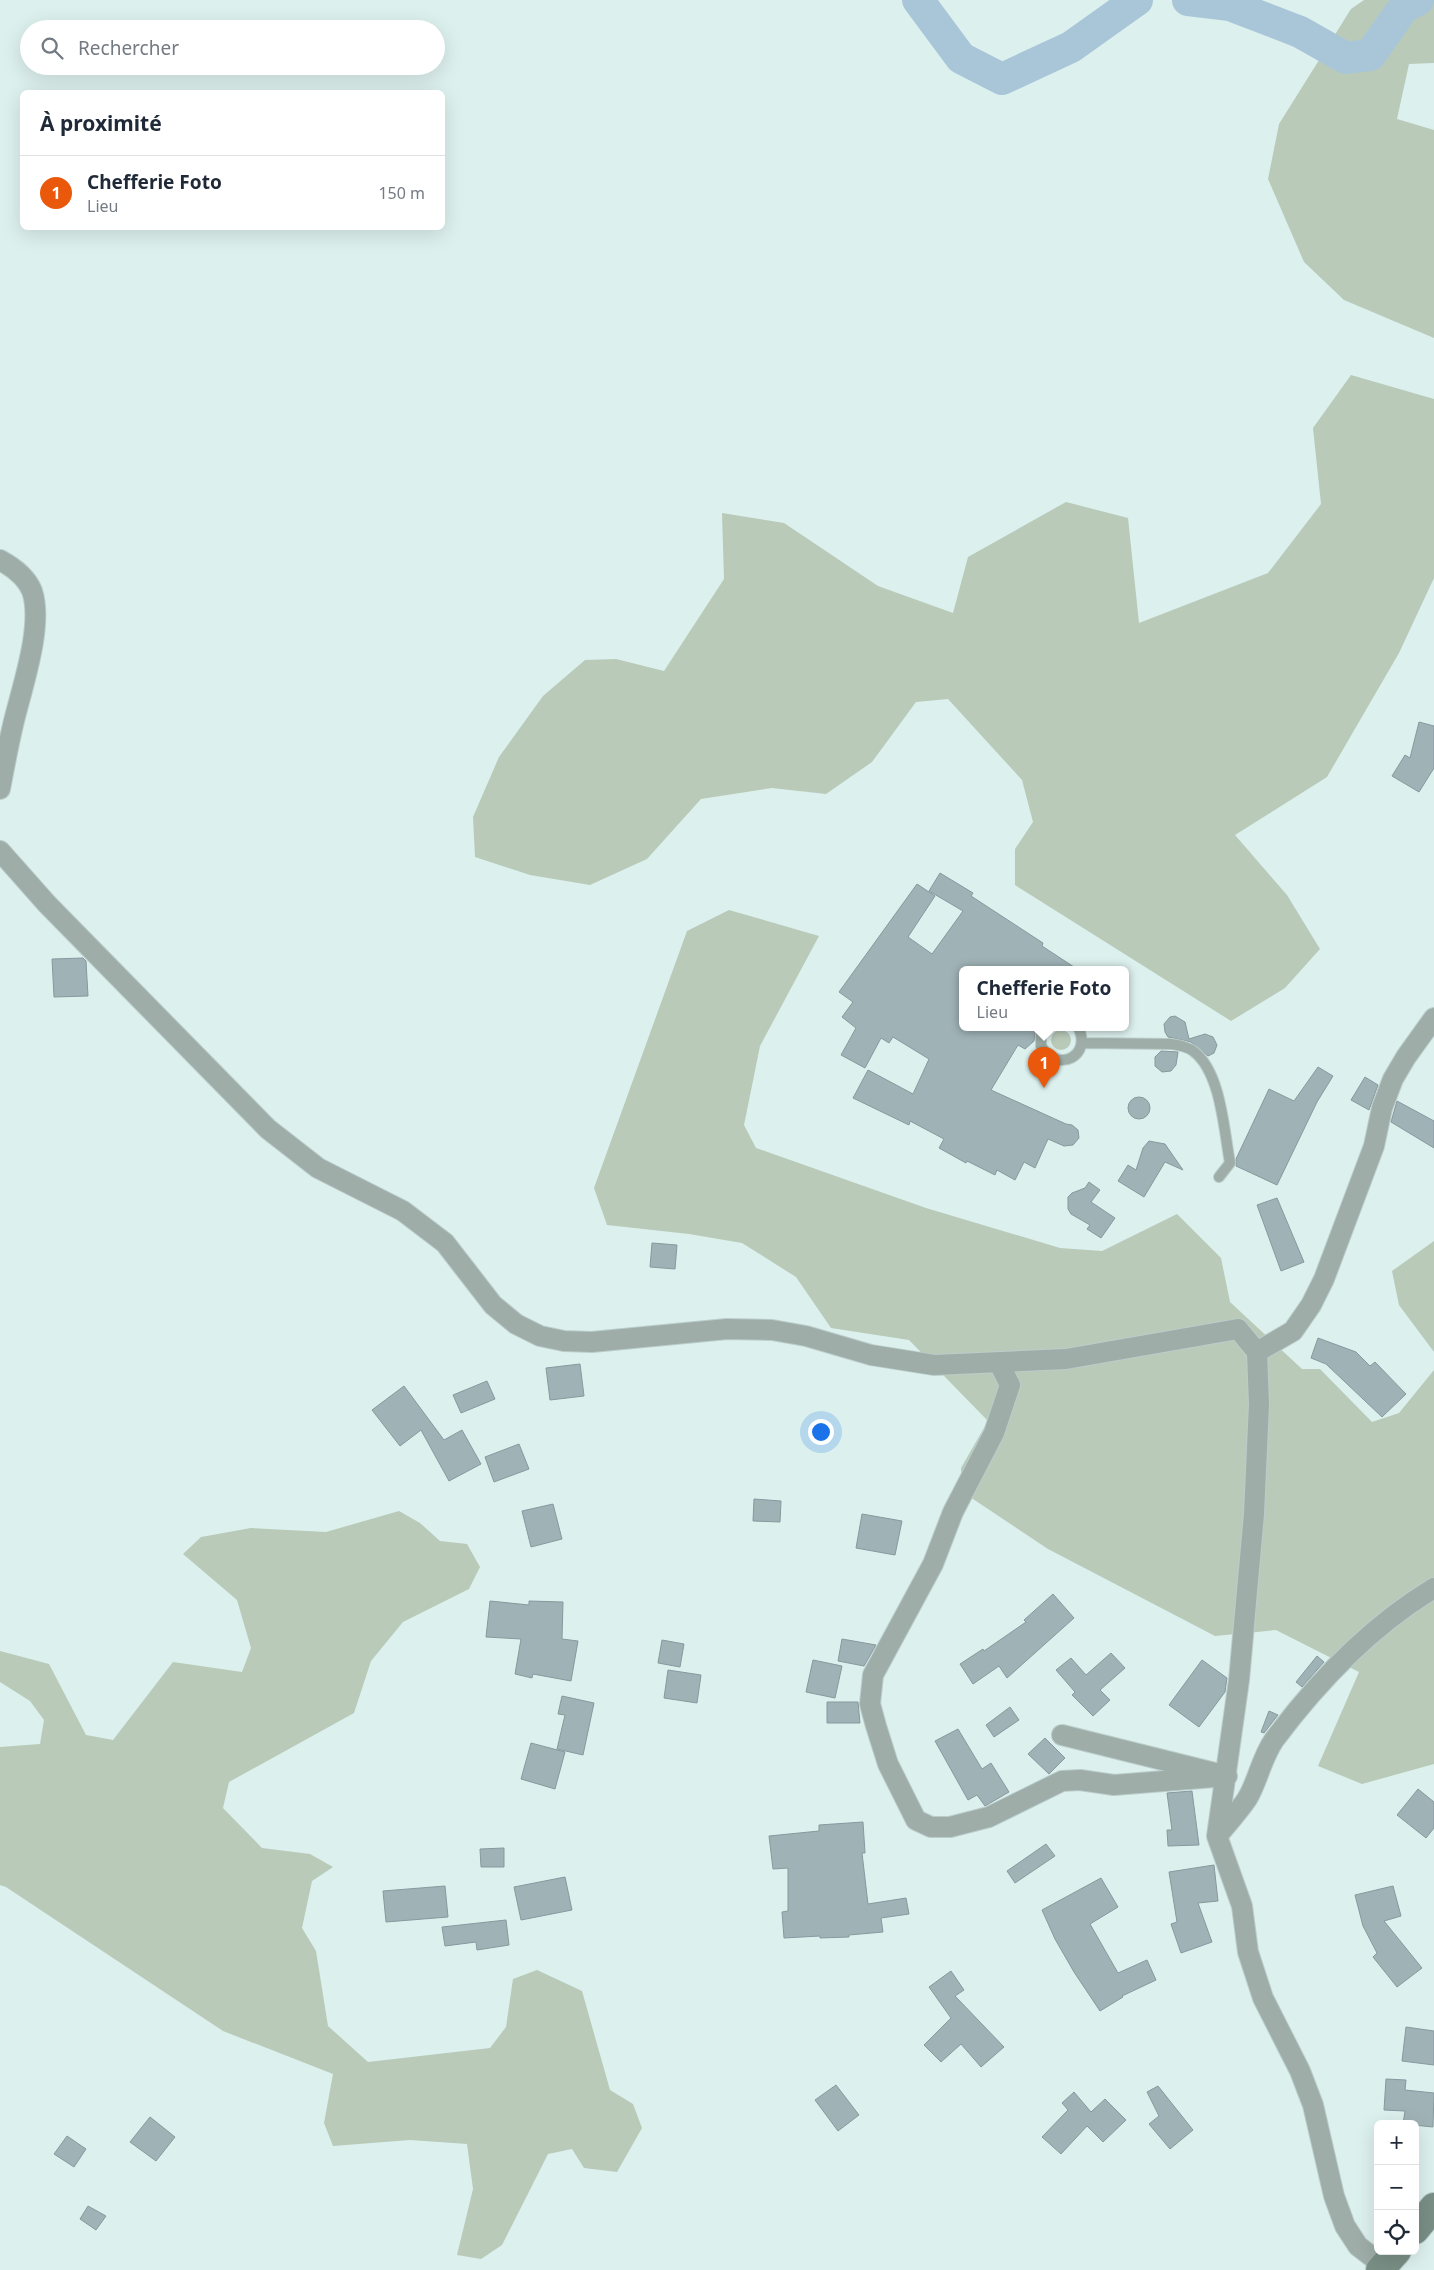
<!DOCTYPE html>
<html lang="fr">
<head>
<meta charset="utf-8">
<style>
  body { margin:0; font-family:"Noto Sans",sans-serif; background:#f2f2f3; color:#1f2937 }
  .controls { position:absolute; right:15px; bottom:15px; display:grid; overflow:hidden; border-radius:8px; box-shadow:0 5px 20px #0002 }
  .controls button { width:45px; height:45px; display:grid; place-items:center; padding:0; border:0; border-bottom:1px solid #e0e1e3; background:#fff; color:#1f2937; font:25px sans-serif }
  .you { position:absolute; left:820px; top:1431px; width:18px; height:18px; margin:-12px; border:4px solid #fff; border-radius:50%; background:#1a73e8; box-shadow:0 0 0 8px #1a73e833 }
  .badge { display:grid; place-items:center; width:32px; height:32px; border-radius:50%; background:#ea580c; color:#fff; font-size:16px; font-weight:700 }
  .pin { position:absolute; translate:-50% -41px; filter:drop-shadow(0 1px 2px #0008) }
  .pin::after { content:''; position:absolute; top:26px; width:18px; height:15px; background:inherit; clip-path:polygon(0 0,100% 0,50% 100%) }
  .popup { position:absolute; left:959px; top:966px; width:170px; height:65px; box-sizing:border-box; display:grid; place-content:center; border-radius:8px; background:#fff; filter:drop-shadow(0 1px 4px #0005); font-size:16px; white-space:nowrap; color:#747a83 }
  .popup b { font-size:19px; color:#1f2937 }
  .popup::after { content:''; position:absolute; left:50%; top:100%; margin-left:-10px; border:10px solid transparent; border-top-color:#fff }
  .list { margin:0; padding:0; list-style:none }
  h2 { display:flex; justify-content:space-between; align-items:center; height:65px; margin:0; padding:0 20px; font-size:21px }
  h2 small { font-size:16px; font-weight:400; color:#747a83 }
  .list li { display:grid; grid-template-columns:32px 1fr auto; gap:15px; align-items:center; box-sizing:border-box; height:75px; padding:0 20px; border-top:1px solid #e0e1e3 }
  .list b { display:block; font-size:19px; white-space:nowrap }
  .list p { margin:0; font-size:16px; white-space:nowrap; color:#747a83 }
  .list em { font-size:16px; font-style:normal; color:#747a83 }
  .icon { flex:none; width:28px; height:28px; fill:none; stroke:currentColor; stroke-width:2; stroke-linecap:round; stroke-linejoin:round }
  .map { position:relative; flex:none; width:1434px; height:2270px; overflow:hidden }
  .search { position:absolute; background:#fff; box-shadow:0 5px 20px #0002; left:20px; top:20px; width:425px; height:55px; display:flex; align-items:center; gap:12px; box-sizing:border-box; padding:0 18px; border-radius:28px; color:#747a83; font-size:19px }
  .panel { position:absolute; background:#fff; box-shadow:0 5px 20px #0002; left:20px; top:90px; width:425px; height:140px; border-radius:8px }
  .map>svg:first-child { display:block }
</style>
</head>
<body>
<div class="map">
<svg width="1434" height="2270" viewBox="0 0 1434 2270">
  <rect width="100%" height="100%" fill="#dcf0ee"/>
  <path fill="#b9cab9" d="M1364 0H1434V63L1409 64 1397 119 1434 130V338L1344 300 1304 262 1268 179 1279 124 1351 9Z
    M1351 375 1434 399V578L1399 653 1327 777 1235 835 1287 895 1320 949 1285 988 1231 1021 1015 885V849L1033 822 1022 780 948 699 916 702 872 762 826 794 772 788 701 799 647 859 590 885 530 875 475 857 473 817 499 757 543 696 585 660 616 659 664 671 724 579 722 513 784 523 878 586 953 613 968 557 1066 502 1128 518 1139 623 1268 573 1321 504 1313 428Z
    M729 910 819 936 760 1046 744 1125 756 1148 926 1208 1060 1248 1102 1251 1177 1214 1221 1258 1230 1302 1302 1369H1320L1372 1422 1399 1413 1434 1370V1764L1362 1784 1318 1766 1359 1672 1276 1630 1215 1636 1048 1549 961 1491V1468L988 1421 909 1340 831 1328 796 1277 742 1243 689 1234 607 1225 594 1188 687 931Z
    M1051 1040a10 10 0 1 1 20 0a10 10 0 1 1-20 0Z
    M1434 1241V1352L1399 1305 1392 1271Z
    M399 1511 420 1523 440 1541 467 1544 480 1567 469 1589 403 1622 371 1661 354 1713 229 1782 223 1808 262 1848 310 1854 333 1867 312 1881 302 1928 316 1951 328 2026 368 2062 490 2048 506 2027 513 1979 537 1970 582 1991 610 2090 633 2104 642 2128 617 2172 584 2168 572 2149 548 2154 502 2245 481 2259 457 2255 473 2189 467 2144 410 2140 333 2146 324 2123 333 2074 223 2031 6 1887 0 1885V1747L40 1744 44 1720 30 1701 0 1682V1651L49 1664 86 1735 113 1740 173 1662 242 1672 251 1648 237 1600 183 1554 201 1537 251 1528 326 1532Z"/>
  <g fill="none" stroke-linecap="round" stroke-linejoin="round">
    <path stroke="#a9c6d9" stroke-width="32" d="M918 0 961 58 1002 79 1071 47 1137 0
      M1188 0 1230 5 1300 32 1346 58 1370 55 1404 7 1418 0"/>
  </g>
  <path fill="#9fb2b6" stroke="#87999e" d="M1419 722 1434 726V768L1419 792 1392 776 1405 755 1410 758Z
    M940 873 973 893 971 896 1043 943 1042 946 1077 969H963V1027H1036L1034 1041 1025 1049 1018 1045 991 1090 1066 1124 1072 1125 1078 1130 1079 1138 1073 1145 1064 1146 1048 1139 1035 1168 1024 1162 1015 1180 997 1170 995 1175 967 1161 966 1163 939 1148 944 1139 910 1121 909 1125 853 1098 868 1070 913 1094 929 1059 893 1037 889 1043 881 1038 865 1068 841 1055 856 1028 842 1017 853 1002 839 992 917 884 935 896 908 937 932 954 963 911 929 891Z
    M83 958 86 961 88 996 54 997 52 959Z
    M1175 1016 1185 1022 1189 1039 1205 1034 1213 1037 1217 1045 1214 1053 1208 1056 1191 1042 1168 1037 1165 1032 1164 1024 1170 1017Z
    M1161 1051 1178 1052 1176 1065 1171 1071 1162 1072 1155 1066V1057Z
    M1318 1067 1333 1076 1317 1102 1277 1185 1236 1166V1159L1269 1089 1294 1101Z
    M1365 1077 1378 1085 1369 1110 1351 1100Z
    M1128 1108a11 11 0 1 1 22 0a11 11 0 1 1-22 0Z
    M1397 1101 1434 1121V1148L1391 1122Z
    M1149 1141 1165 1144 1183 1170 1165 1162 1144 1197 1118 1181 1128 1165 1136 1170 1143 1148Z
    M1089 1182 1100 1190 1091 1202 1115 1218 1101 1238 1087 1229 1090 1225 1071 1214 1068 1209V1197L1072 1193 1085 1188Z
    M1277 1198 1304 1262 1281 1271 1257 1205Z
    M652 1243 677 1245 675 1269 650 1267Z
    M1318 1338 1356 1352 1370 1366 1375 1362 1406 1394 1382 1417 1326 1364 1311 1358Z
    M580 1364 584 1396 550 1400 546 1368Z
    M487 1381 495 1399 461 1413 453 1395Z
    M404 1386 444 1440 462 1430 481 1464 449 1481 421 1430 400 1446 372 1410Z
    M519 1444 529 1469 494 1482 485 1457Z
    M754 1499 781 1501 780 1522 753 1521Z
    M553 1504 562 1539 531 1547 522 1511Z
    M862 1514 902 1521 895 1555 856 1548Z
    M1053 1594 1074 1618 1007 1678 999 1666 973 1684 960 1664 983 1649 984 1651 1026 1622 1024 1620Z
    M490 1601 529 1605V1601L563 1602 562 1639 578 1641 571 1681 533 1674 532 1678 515 1674 521 1639 486 1637Z
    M842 1639 876 1645 864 1666 838 1661Z
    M662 1640 684 1644 680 1667 658 1663Z
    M1111 1653 1125 1668 1100 1690 1110 1700 1093 1716 1072 1695 1075 1692 1056 1670 1071 1658 1086 1675Z
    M1317 1656 1324 1662 1302 1687 1296 1682Z
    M813 1660 842 1666 835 1698 806 1692Z
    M1202 1660 1227 1678 1225 1692 1199 1727 1169 1705Z
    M668 1670 701 1675 697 1703 664 1698Z
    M562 1696 594 1703 583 1755 557 1749 565 1715 558 1714Z
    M827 1702H858L860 1723H827Z
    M1010 1707 1019 1720 994 1737 986 1725Z
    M1269 1711 1278 1715 1264 1733 1261 1732Z
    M958 1729 982 1769 991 1763 1009 1792 985 1806 977 1795 968 1800 935 1741Z
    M1045 1738 1065 1758 1049 1774 1028 1754Z
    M531 1743 565 1752 555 1789 521 1779Z
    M1418 1789 1434 1802V1828L1426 1838 1397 1815Z
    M1192 1791 1199 1845 1168 1846 1167 1830H1172L1167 1793Z
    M863 1822 865 1853H862L868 1904 906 1898 909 1914 881 1918 883 1932 849 1935V1937L820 1938V1936L784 1938 782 1912 788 1911V1868L773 1869 769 1836 819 1831V1825Z
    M1046 1844 1055 1856 1015 1883 1007 1871Z
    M504 1848V1867H481L480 1849Z
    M1214 1865 1218 1901 1198 1903 1212 1942 1181 1953 1171 1924 1177 1922 1169 1872Z
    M565 1877 572 1910 521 1920 514 1887Z
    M1101 1878 1118 1907 1090 1924 1118 1973 1147 1960 1156 1980 1122 1996 1123 1997 1100 2011 1074 1972 1055 1939 1042 1910Z
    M445 1886 448 1917 386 1922 383 1891Z
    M1393 1886 1401 1916 1384 1921 1422 1968 1397 1987 1373 1957 1377 1953 1363 1926 1355 1895Z
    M506 1920 509 1945 477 1950 476 1942 445 1946 442 1927Z
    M951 1971 964 1990 955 1996 1004 2047 981 2067 961 2044 941 2062 924 2045 951 2018 929 1987Z
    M1406 2027 1434 2031V2065L1402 2061Z
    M1386 2079 1406 2080 1405 2090 1434 2093 1433 2127 1403 2124 1405 2111 1384 2110Z
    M836 2085 859 2115 838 2131 815 2100Z
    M1158 2086 1193 2130 1170 2149 1149 2124 1159 2116 1147 2092Z
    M1074 2092 1091 2112 1105 2099 1126 2120 1103 2142 1087 2126 1061 2154 1042 2137 1068 2110 1062 2103Z
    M150 2117 175 2137 156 2161 130 2142Z
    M67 2136 86 2149 74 2167 54 2154Z
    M88 2206 106 2216 96 2230 80 2219Z"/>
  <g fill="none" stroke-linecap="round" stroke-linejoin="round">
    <defs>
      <path id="lane" d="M1045 1027 1041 1032V1046C1057 1074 1093 1056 1078 1027
        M1082 1043 1171 1044C1178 1045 1187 1046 1193 1051 1221 1071 1224 1131 1230 1163L1219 1177"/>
      <path id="street" d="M0 560C13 567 26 576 32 591 44 626 21 690 13 725 8 746 4 768 0 789
        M0 851 47 904 268 1129 318 1168 403 1211 445 1243 493 1305 516 1324 540 1336 564 1341 592 1342 727 1329 772 1330 806 1336 871 1355 934 1365 1066 1359 1238 1329 1257 1352 1259 1404 1254 1514 1239 1680 1217 1836 1242 1906 1248 1952 1263 1998 1300 2071 1313 2105 1334 2196 1345 2226 1358 2246 1384 2266
        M1257 1352 1293 1331 1311 1305 1324 1279 1374 1146 1382 1108 1393 1079 1406 1057 1434 1018
        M999 1363 1010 1385 994 1433 953 1512 933 1564 873 1675 870 1704 876 1726 888 1764 916 1820 931 1827H950L989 1817 1062 1781 1080 1780 1114 1785 1227 1776 1062 1735
        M1218 1835C1228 1823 1239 1811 1247 1799 1258 1781 1261 1759 1274 1740 1318 1681 1371 1626 1434 1588"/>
      <path id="secondary" d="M1415 2230 1434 2207
        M1380 2270 1397 2251"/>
    </defs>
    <use href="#lane" stroke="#bbcdcb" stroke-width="12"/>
    <use href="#street" stroke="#bbcdcb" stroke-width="22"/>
    <use href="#secondary" stroke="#bbcdcb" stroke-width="30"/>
    <use href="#lane" stroke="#9eada7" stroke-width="10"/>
    <use href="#street" stroke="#9eada7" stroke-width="20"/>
    <use href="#secondary" stroke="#798f86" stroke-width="28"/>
  </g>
</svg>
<div class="controls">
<button>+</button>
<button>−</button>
<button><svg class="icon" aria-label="locate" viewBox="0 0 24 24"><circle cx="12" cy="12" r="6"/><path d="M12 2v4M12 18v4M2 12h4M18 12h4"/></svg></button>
</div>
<div class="you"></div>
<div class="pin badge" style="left:1044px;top:1088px">1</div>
<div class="popup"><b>Chefferie Foto</b>Lieu</div>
<div class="search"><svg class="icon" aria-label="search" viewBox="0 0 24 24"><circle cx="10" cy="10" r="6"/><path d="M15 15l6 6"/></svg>Rechercher</div>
<section class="panel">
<h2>À proximité<small></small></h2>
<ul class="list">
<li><span class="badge">1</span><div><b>Chefferie Foto</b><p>Lieu</p></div><em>150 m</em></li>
</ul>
</section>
</div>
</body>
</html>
